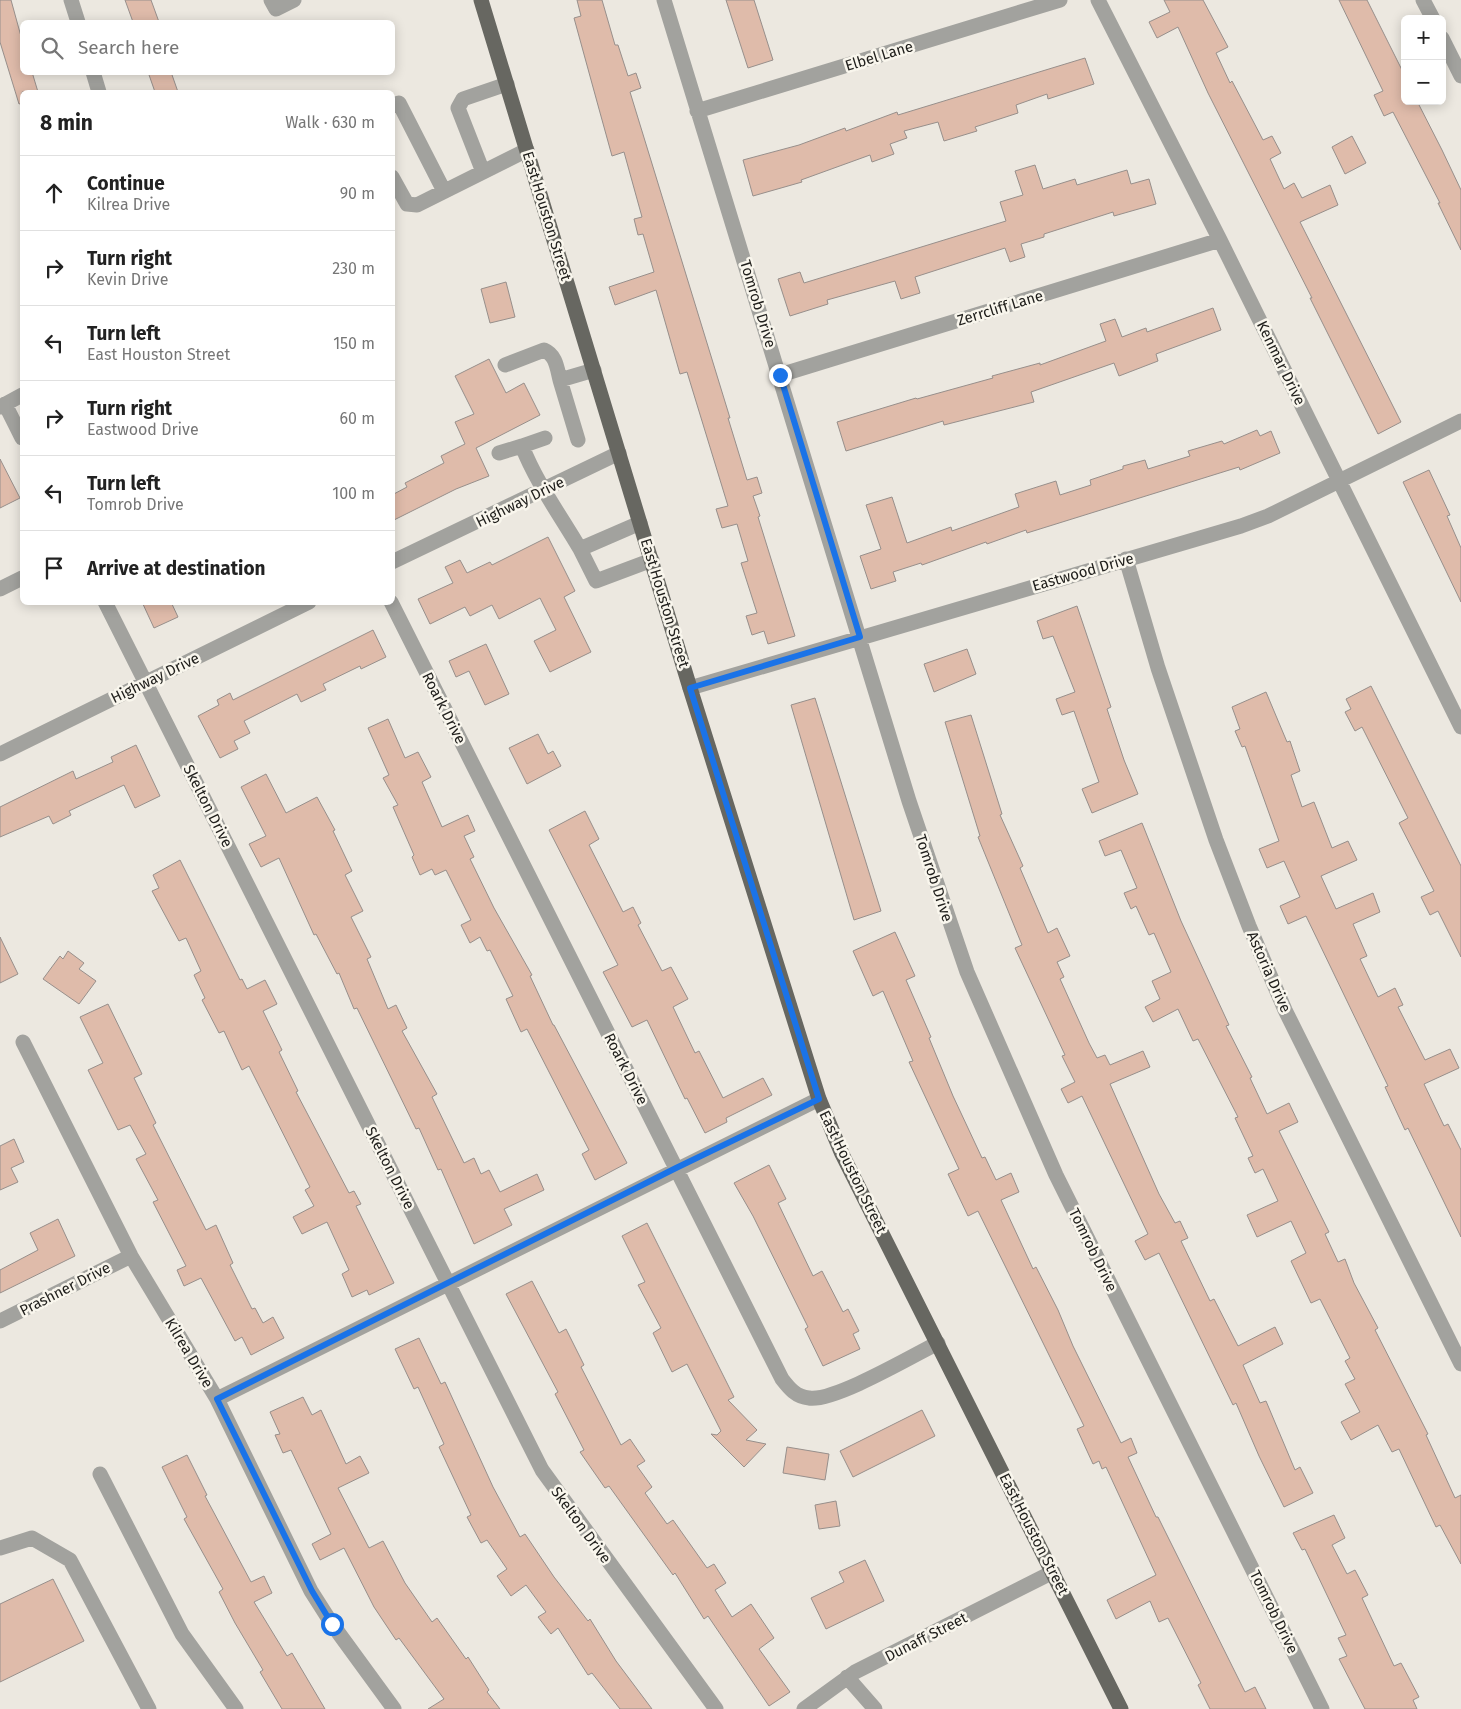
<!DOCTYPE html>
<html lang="en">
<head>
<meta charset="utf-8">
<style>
  body { margin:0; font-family:"Fira Sans",sans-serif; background:#f2f2f2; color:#222 }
  .controls { position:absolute; right:15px; top:15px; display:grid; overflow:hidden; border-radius:8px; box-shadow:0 2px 12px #0003 }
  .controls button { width:45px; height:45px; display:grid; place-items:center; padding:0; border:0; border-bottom:1px solid #e0e0e0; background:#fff; color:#222; font:25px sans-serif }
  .stop { position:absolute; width:15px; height:15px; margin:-11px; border:4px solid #1a73e8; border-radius:50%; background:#fff }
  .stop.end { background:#1a73e8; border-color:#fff; box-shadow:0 1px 5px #0008 }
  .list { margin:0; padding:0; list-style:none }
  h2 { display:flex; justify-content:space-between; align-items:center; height:65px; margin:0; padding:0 20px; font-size:21px }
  h2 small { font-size:16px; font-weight:400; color:#767676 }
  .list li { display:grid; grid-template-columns:32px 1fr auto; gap:15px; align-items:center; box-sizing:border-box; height:75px; padding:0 20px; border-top:1px solid #e0e0e0 }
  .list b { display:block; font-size:19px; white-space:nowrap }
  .list p { margin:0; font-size:16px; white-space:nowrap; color:#767676 }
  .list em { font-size:16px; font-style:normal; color:#767676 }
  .icon { flex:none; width:28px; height:28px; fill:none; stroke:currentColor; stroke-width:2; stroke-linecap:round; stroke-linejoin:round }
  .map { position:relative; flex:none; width:1461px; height:1709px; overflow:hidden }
  .search { position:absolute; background:#fff; box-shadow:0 2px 12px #0003; left:20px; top:20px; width:375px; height:55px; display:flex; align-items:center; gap:12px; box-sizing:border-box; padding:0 18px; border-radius:8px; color:#767676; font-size:19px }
  .panel { position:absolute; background:#fff; box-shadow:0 2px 12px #0003; left:20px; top:90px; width:375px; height:515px; border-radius:8px }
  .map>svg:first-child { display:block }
</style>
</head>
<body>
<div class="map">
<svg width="1461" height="1709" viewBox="0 0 1461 1709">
  <rect width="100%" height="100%" fill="#ece8e0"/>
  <path fill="#dfbbaa" stroke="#978f8b" d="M0 0H11L22 40V72H32L38 92H22V103L19 104 0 42Z
    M125 0H151L159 22H133Z
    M577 0H602L615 45H618L628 76 636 73 641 88 630 92 730 418H728L747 480 757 477 762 493 753 496 760 516 758 517 795 636 768 644 764 631 752 635 746 616 757 613 741 563 748 561 737 524 722 528 716 509 728 506 687 372 680 374 656 290 615 305 609 287 654 272 643 234 638 235 634 219 642 217 624 152 612 156 599 109 574 18 581 16Z
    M726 0H754L773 60 748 68Z
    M1164 0H1203L1228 47 1216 53 1230 83 1232 81 1263 140 1272 136 1281 153 1270 159 1284 189 1294 183 1302 198 1330 185 1338 205 1300 222 1401 422 1378 434 1310 298H1312L1208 93 1178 27 1157 38 1149 22 1170 12Z
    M1339 0H1367L1405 76V101H1417L1442 150 1461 190V250L1438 203H1440L1393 112 1384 116 1374 95 1383 91Z
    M1085 58 1094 84 1048 99 1047 94 1016 105 1018 113 975 127 977 131 944 141 938 122 904 131 907 138 890 144 894 154 872 162 870 155 801 180 802 182 753 196 743 160 799 145 845 128 846 131 897 112 898 115Z
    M148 72H171L178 92H155Z
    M1352 136 1366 163 1345 174 1332 147Z
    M1035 165 1043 189 1075 179 1077 185 1127 170 1131 184 1149 179 1156 204 1114 216 1113 212 1044 234V237L1021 244 1025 257 1010 262 1005 248 915 277 920 293 901 299 895 281 827 300 828 304 790 316 778 279 800 272 804 283 1006 221 1000 202 1023 195 1015 171Z
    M506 282 515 317 490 323 481 289Z
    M1213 308 1221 330 1156 354 1158 361 1119 376 1114 363 1031 392 1034 402 944 425 943 421 846 451 837 422 916 398 917 399 993 378 992 376 1040 363V365L1106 341 1100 324 1115 319 1122 337 1146 328 1147 332Z
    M489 359 506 393 524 383 540 415 476 448 489 476 456 489 392 521V495L407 487 405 483 444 463 441 456 465 444 455 422 474 414 455 376Z
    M1257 430 1260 436 1271 431 1280 453 1240 470 1239 467 1027 533 1026 530 987 544 986 542 922 565 921 563 893 572 896 581 871 589 860 556 881 549 866 505 892 497 907 543 951 527 952 531 1019 507 1015 494 1056 481 1060 495 1091 485 1090 480 1123 469V466L1145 460 1148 469 1190 456 1188 451 1222 441 1224 444Z
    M0 459 20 498 0 508Z
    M1429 470 1450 515 1447 516 1461 548V602L1403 482Z
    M548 537 575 591 564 597 591 652 550 672 534 641 556 630 540 598 499 619 492 605 470 616 465 607 430 624 418 599 453 583 445 567 460 560 467 573 490 562 492 565Z
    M142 602H171L178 617 154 628Z
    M1077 606 1111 707 1107 709 1124 760 1138 794 1092 813 1082 789 1099 782 1074 711 1062 715 1056 699 1075 692 1053 636 1043 639 1037 621Z
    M373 630 386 657 361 669 360 666 323 684 326 690 301 702 297 694 244 721 250 733 234 741 238 749 220 758 198 716 219 705 217 700 230 693 233 700Z
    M486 644 509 694 485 705 469 671 456 677 449 661Z
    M967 649 976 674 934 692 924 664Z
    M1371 686 1461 866V957L1438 911 1430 915 1421 897 1434 891 1399 823 1408 818 1362 727 1355 731 1345 712 1351 709 1346 699Z
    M1266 692 1287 742 1290 741 1300 771 1291 775 1302 807 1314 802 1332 848 1348 841 1357 860 1321 876 1336 909 1373 893 1380 912 1353 924 1367 956 1360 959 1378 997 1395 988 1403 1005 1398 1007 1425 1060 1450 1049 1459 1068 1424 1084 1444 1126 1448 1124 1461 1150V1237L1408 1128 1405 1130 1385 1087 1388 1086 1306 916 1288 924 1280 906 1300 897 1284 861 1267 868 1259 849 1279 841 1245 746 1242 747 1235 731 1240 729 1232 707Z
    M815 698 881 911 854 920 791 705Z
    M971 715 1002 814 1000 815 1023 866 1020 868 1048 933 1057 928 1070 956 1057 962 1064 977 1060 979 1089 1043 1097 1058 1105 1055 1110 1065 1143 1051 1150 1067 1110 1084 1159 1194 1175 1223 1180 1221 1188 1238 1181 1241 1210 1301 1214 1299 1238 1346 1275 1327 1283 1344 1243 1365 1260 1403 1266 1401 1295 1470 1300 1467 1313 1493 1284 1507 1259 1456 1236 1403 1233 1405 1159 1253 1145 1260 1135 1241 1148 1234 1082 1096 1068 1103 1061 1089 1075 1082 1062 1056 1065 1055 1015 948 1022 945 978 837 980 836 945 722Z
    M388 719 405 758 418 752 431 777 422 782 442 827 468 815 475 831 464 836 474 857 470 859 494 908 532 975 530 976 553 1025H554L627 1163 595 1180 582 1154 589 1150 527 1029 521 1032 506 999 513 996 490 950 487 951 480 937 470 943 461 925 471 920 446 870 435 875 432 869 420 875 412 857 414 855 393 807 398 805 383 778 389 775 368 728Z
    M538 734 548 754 553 751 561 766 527 784 509 748Z
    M136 745 160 796 135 808 124 785 69 811 71 815 53 824 49 816 0 837V807L73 771 76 779 113 762 111 757Z
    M266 774 286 813 317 797 335 830 333 831 352 871 345 875 363 911 351 917 371 957 367 959 388 1009 396 1005 407 1028 402 1031 437 1094 432 1097 464 1163 474 1158 481 1174 489 1170 500 1192 537 1174 544 1190 504 1209 512 1225 474 1244 441 1169 438 1170 419 1128 416 1129 357 1008 354 1009 339 973 337 974 316 934 314 935 279 858 261 867 249 844 266 836 241 787Z
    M585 811 599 839 589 845 623 912 633 907 641 923 638 925 662 971 671 967 688 999 673 1007 695 1053 699 1051 723 1098 763 1078 772 1095 726 1118 727 1122 705 1133 687 1098 685 1099 647 1020 632 1027 611 987 603 972 618 965 549 830Z
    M1142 823 1181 921 1229 1025 1226 1026 1252 1077 1250 1078 1267 1114 1289 1103 1298 1122 1279 1131 1329 1232 1325 1234 1338 1262 1345 1259 1354 1283 1378 1328 1375 1330 1428 1434 1426 1435 1455 1498 1461 1495V1564L1440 1525 1436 1527 1399 1449 1392 1452 1378 1425 1351 1440 1341 1422 1360 1412 1345 1384 1355 1379 1345 1361 1350 1358 1320 1299 1311 1303 1291 1261 1306 1253 1291 1221 1257 1237 1247 1215 1278 1201 1263 1169 1255 1173 1248 1158 1253 1156 1235 1118 1238 1117 1198 1039 1193 1041 1178 1009 1153 1022 1145 1007 1160 999 1152 981 1171 972 1154 933 1149 935 1136 906 1131 909 1124 893 1137 888 1121 850 1105 856 1099 841Z
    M180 860 240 980 242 979 247 989 265 980 277 1004 263 1011 282 1050 279 1052 298 1091 296 1092 349 1193 354 1191 361 1204 356 1206 394 1283 369 1295 367 1290 352 1297 342 1274 349 1270 327 1222 302 1234 293 1217 314 1206 305 1190 310 1187 249 1066 242 1070 224 1031 219 1033 202 1000 205 998 194 975 201 971 186 938 179 941 152 891 159 888 153 875Z
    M895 932 915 976 906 980 931 1037 929 1038 953 1096 982 1158 985 1157 996 1180 1011 1173 1019 1192 1001 1200 1033 1269 1036 1267 1058 1310 1073 1346 1121 1443 1131 1438 1137 1453 1128 1457 1156 1517H1158L1245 1692 1255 1687 1266 1709H1210L1198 1685 1201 1683 1168 1618 1159 1622 1150 1601 1116 1619 1107 1600 1156 1575 1106 1467 1102 1469 1099 1461 1093 1464 1077 1429 1084 1426 978 1211 968 1216 948 1174 959 1169 909 1062 913 1061 883 991 873 996 853 951Z
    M0 937 18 974 0 983Z
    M68 951 84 963 79 969 96 981 79 1004 43 979 60 956 63 959Z
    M108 1004 142 1074 134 1078 156 1123 153 1125 206 1230 216 1225 233 1263 230 1265 252 1309 255 1308 263 1323 273 1317 284 1338 251 1355 242 1337 235 1341 201 1278 184 1286 177 1270 186 1266 153 1202 158 1200 136 1159 146 1154 130 1125 118 1130 88 1070 103 1063 80 1017Z
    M14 1139 24 1162 11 1168 18 1182 0 1190V1146Z
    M769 1165 786 1199 778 1203 813 1276 822 1271 843 1312 848 1309 859 1331 853 1334 860 1349 823 1366 805 1329 808 1327 753 1216 734 1183Z
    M58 1219 75 1256 0 1293V1270L38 1250 30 1233Z
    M647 1223 734 1397 728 1400 757 1430 746 1440 766 1444 744 1467 711 1434 717 1435 721 1431 687 1364 672 1372 653 1333 661 1328 638 1285 645 1282 622 1236Z
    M532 1281 559 1333 566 1329 584 1365 581 1367 621 1445 630 1439 645 1461 637 1466 652 1487 645 1493 667 1524 673 1520 707 1568 714 1564 726 1583 715 1590 732 1617 751 1604 774 1638 759 1649 790 1692 769 1706 708 1616 704 1619 675 1573 673 1575 609 1486 605 1488 580 1452 584 1450 555 1394 558 1392 506 1294Z
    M419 1338 441 1384 445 1382 493 1487 520 1537 525 1534 554 1577 588 1621 590 1619 616 1661 652 1709H620L592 1673 588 1675 558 1628 551 1634 538 1617 546 1612 526 1585 511 1596 497 1576 507 1569 487 1540 481 1543 467 1517 471 1515 439 1447 444 1444 418 1387 414 1389 395 1349Z
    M303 1397 312 1415 321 1410 346 1464 360 1456 369 1473 338 1488 369 1548 383 1541 405 1583 432 1622 437 1618 466 1659 468 1657 489 1690 487 1692 500 1709H428L444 1699 399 1638 396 1640 374 1607 344 1548 320 1560 312 1544 331 1534 291 1450 283 1453 275 1435 280 1434 270 1412Z
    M922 1410 935 1436 853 1477 840 1451Z
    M787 1447 829 1454 825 1480 783 1473Z
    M187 1455 207 1495 205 1496 251 1582 264 1576 272 1593 254 1602 287 1656 292 1653 325 1709H282L260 1672 263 1670 235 1623 219 1592 223 1589 184 1519 187 1517 162 1467Z
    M836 1501 840 1526 819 1529 815 1505Z
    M1334 1515 1345 1538 1332 1545 1347 1574 1355 1570 1368 1595 1362 1598 1394 1666 1401 1663 1419 1697 1413 1700 1417 1709H1365L1339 1659 1347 1656 1338 1638 1346 1635 1305 1549 1302 1550 1293 1533Z
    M865 1560 884 1601 826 1629 811 1598 844 1582 839 1572Z
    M53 1579 84 1641 0 1682V1604Z"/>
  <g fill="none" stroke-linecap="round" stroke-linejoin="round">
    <path stroke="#a2a29e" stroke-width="15" d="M71 0 78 22
      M271 0 276 9 294 0
      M664 0 909 801 967 972 1056 1175 1322 1709
      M1098 0 1220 240 1461 727
      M1423 0 1433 19
      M1442 38 1461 76
      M93 72 99 92
      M392 106 399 103 444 191
      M697 111 1060 0
      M483 172 458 108 463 99 507 84
      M392 177 407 204 417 205 527 150
      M505 365 544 350C556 355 557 368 560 380L594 370
      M780 375 1220 240
      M560 380 578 440
      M5 404 22 438
      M0 407 22 395
      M545 438 522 446C536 482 560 515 580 549L640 523
      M499 453 522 446
      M580 549 596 581 652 560
      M1126 559 1158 668 1216 840 1249 926 1285 1010 1461 1364
      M392 562 619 453
      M0 589 22 578
      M105 602 542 1470 716 1709
      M391 602 782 1379C789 1388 796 1397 809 1398 834 1402 912 1356 938 1343
      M690 688 1241 526 1268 516 1461 421
      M0 754 309 602
      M23 1042 131 1256 217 1399 311 1591 332 1624 394 1709
      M0 1321 131 1256
      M217 1399 819 1099
      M100 1474 182 1634 236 1709
      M0 1548 32 1538 70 1560 149 1709
      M847 1677 875 1709
      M804 1709 855 1672 1053 1572"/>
    <path stroke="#676761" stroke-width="15" d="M481 0 690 688 819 1099 842 1154 1121 1709"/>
  </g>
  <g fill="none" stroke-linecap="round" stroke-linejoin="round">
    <path stroke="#1a73e8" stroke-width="6" d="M332 1624 312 1591 217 1399 676 1168 819 1099 690 688 860 637 780 375"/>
  </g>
  <g text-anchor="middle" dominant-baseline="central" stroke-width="5" stroke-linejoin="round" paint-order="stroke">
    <g font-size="15" fill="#21201d" stroke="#f9f6ed">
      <text transform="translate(879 56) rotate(-17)">Elbel Lane</text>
      <text transform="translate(547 216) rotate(73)">East Houston Street</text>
      <text transform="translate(758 304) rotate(73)">Tomrob Drive</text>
      <text transform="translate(1000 308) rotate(-17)">Zerrcliff Lane</text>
      <text transform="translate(1281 363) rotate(64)">Kenmar Drive</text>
      <text transform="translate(520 502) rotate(-26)">Highway Drive</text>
      <text transform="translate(1083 572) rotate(-16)">Eastwood Drive</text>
      <text transform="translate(665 603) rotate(73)">East Houston Street</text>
      <text transform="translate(155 678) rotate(-26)">Highway Drive</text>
      <text transform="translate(444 708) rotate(63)">Roark Drive</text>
      <text transform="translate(208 806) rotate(63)">Skelton Drive</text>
      <text transform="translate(934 878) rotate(72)">Tomrob Drive</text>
      <text transform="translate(1269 972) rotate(66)">Astoria Drive</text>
      <text transform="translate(626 1069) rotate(63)">Roark Drive</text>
      <text transform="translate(390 1168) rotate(63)">Skelton Drive</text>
      <text transform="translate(853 1172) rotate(64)">East Houston Street</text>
      <text transform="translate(1093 1250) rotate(64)">Tomrob Drive</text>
      <text transform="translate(65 1289) rotate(-27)">Prashner Drive</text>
      <text transform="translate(189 1353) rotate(59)">Kilrea Drive</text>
      <text transform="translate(581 1525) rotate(54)">Skelton Drive</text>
      <text transform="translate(1034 1534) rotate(63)">East Houston Street</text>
      <text transform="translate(1274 1612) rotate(64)">Tomrob Drive</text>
      <text transform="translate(926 1637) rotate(-27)">Dunaff Street</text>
    </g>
  </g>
</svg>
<div class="controls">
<button>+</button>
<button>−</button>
</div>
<div class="stop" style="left:332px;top:1624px"></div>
<div class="stop end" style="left:780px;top:375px"></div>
<div class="search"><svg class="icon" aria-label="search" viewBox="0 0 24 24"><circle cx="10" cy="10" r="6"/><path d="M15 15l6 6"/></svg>Search here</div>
<section class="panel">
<h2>8 min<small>Walk · 630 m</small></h2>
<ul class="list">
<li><svg class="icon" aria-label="ahead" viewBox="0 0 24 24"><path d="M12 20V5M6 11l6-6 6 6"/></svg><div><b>Continue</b><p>Kilrea Drive</p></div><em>90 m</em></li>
<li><svg class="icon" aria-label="right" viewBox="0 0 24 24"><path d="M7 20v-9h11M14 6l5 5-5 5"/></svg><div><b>Turn right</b><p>Kevin Drive</p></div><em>230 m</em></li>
<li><svg class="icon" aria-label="left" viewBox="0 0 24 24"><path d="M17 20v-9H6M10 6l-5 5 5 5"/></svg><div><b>Turn left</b><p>East Houston Street</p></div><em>150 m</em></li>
<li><svg class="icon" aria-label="right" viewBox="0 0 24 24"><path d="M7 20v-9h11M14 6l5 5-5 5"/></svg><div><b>Turn right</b><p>Eastwood Drive</p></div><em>60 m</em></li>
<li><svg class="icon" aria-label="left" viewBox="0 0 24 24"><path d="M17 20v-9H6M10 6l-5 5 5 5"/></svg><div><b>Turn left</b><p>Tomrob Drive</p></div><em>100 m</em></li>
<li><svg class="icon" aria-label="arrive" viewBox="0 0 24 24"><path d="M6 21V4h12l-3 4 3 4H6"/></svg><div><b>Arrive at destination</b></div></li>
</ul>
</section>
</div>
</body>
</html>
